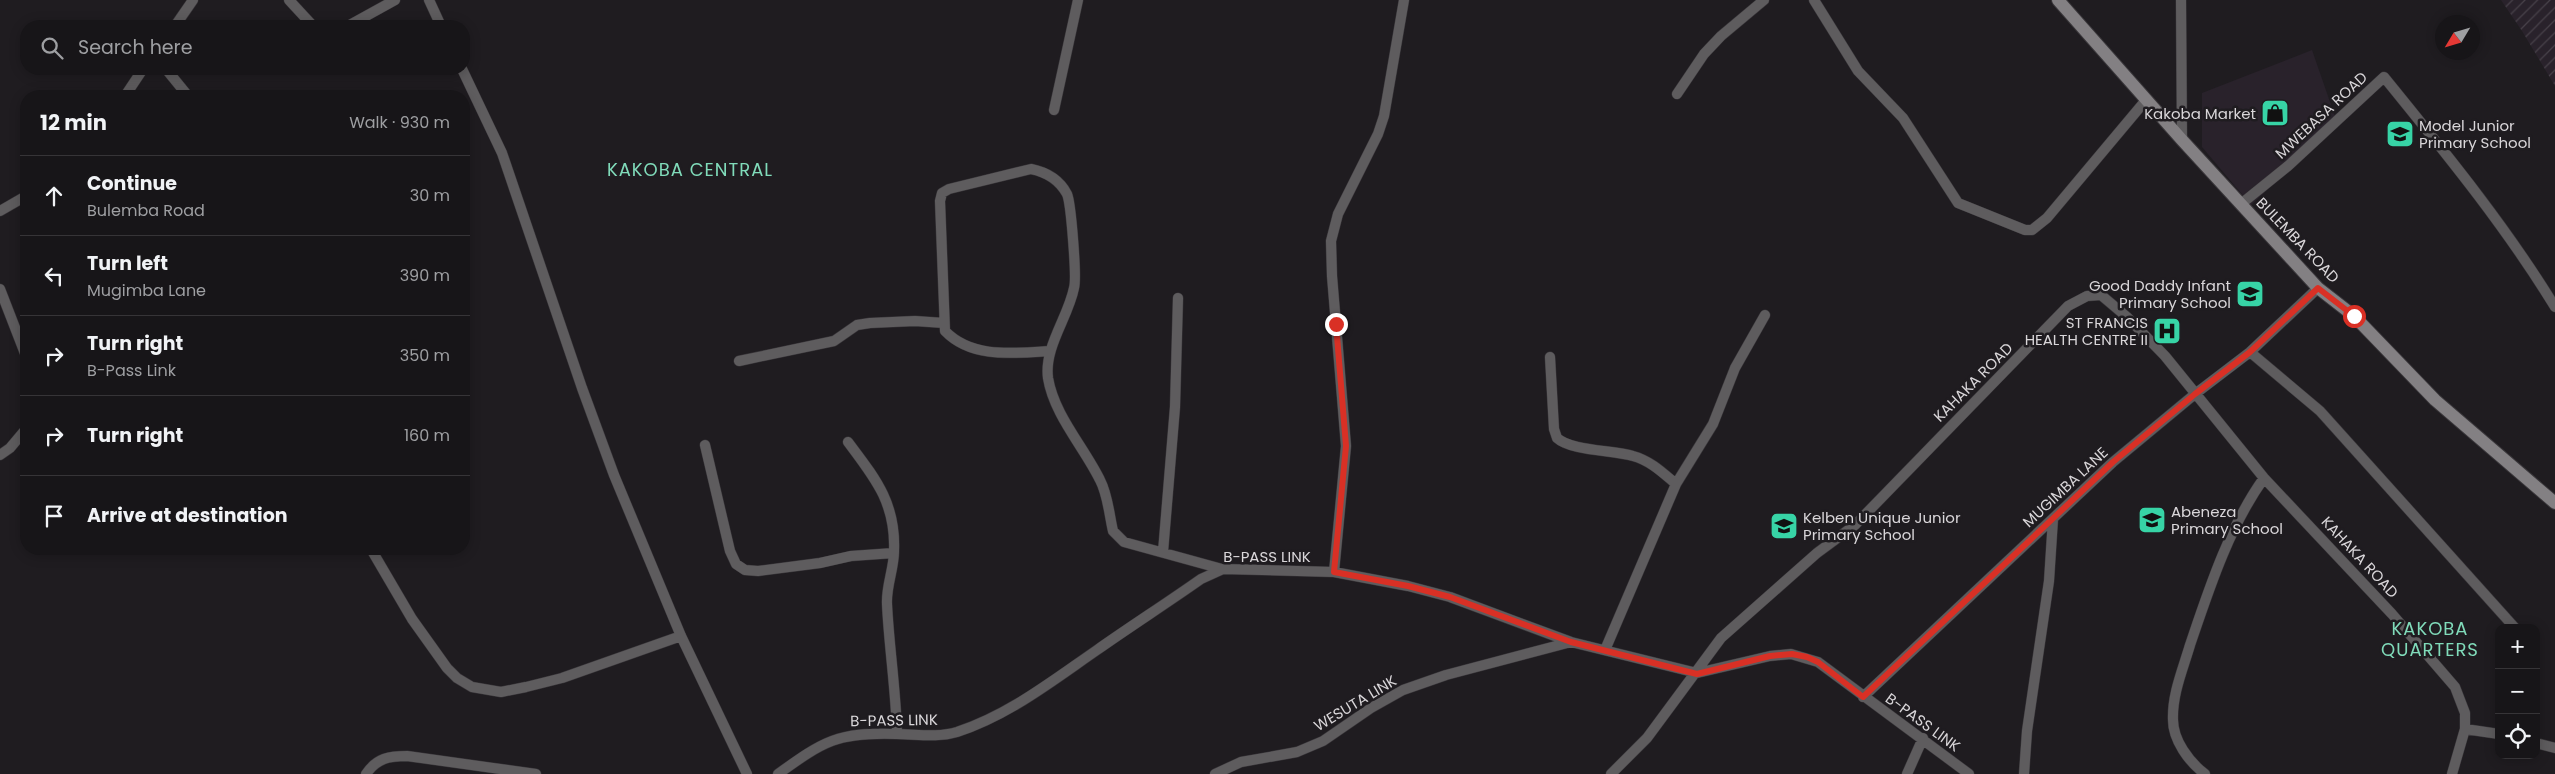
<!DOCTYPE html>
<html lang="en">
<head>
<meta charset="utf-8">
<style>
  body { margin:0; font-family:Poppins,sans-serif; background:#201e21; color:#f1f3f6 }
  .controls { position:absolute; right:15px; bottom:15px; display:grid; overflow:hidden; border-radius:10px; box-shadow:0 2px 12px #0003 }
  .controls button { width:45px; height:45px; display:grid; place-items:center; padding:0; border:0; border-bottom:1px solid #363437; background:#171518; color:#f1f3f6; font:25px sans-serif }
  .compass { position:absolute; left:2435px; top:15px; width:45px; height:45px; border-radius:50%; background:#171518; box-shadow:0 2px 12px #0003; rotate:232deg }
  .stop { position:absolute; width:15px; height:15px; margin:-11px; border:4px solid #d93025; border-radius:50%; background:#fff }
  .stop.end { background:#d93025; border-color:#fff; box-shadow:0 1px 5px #0008 }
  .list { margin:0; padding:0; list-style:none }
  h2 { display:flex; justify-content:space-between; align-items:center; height:65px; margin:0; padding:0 20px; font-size:21px }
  h2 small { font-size:16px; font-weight:400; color:#9e9fa2 }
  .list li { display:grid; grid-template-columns:32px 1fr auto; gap:15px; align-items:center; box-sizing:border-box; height:80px; padding:0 20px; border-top:1px solid #363437 }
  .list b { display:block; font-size:19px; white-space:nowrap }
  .list p { margin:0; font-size:16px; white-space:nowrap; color:#9e9fa2 }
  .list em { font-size:16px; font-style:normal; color:#9e9fa2 }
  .icon { flex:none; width:28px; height:28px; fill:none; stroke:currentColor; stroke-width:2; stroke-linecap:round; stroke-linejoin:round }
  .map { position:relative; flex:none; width:2555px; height:774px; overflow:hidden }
  .search { position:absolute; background:#171518; box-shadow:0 2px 12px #0003; left:20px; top:20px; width:450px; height:55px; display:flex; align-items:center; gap:12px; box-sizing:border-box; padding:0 18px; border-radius:20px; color:#9e9fa2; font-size:19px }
  .panel { position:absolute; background:#171518; box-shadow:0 2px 12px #0003; left:20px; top:90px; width:450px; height:465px; border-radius:20px }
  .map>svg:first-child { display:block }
</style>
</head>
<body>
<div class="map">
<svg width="2555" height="774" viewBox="0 0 2555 774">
  <defs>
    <pattern id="industrial-furrows" width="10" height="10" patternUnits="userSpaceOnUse" patternTransform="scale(1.25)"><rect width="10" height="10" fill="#29222b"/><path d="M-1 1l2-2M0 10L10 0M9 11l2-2" fill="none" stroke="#474149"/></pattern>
  </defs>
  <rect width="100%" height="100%" fill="#1f1c20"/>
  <path fill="#29222b" d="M2312 50 2338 125 2251 205 2202 147V93Z"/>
  <path fill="url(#industrial-furrows)" d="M2501 0H2555V86L2522 31Z"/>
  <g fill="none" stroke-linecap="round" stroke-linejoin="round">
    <defs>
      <path id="street" d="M289 0 313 26
        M429 0 441 26
        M1814 0 1858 71 1903 118 1958 203 2025 230H2032L2047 218 2146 100
        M2181 0 2182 140
        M175 26 193 0
        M348 26 395 0
        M166 69 188 96
        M462 69 502 153 582 388 614 475 681 636 747 774
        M1677 94 1704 54 1721 36 1764 0
        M125 96 143 69
        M1054 110 1078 0
        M2241 204 2288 166 2384 77C2444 151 2505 225 2555 307
        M0 211 26 196
        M0 289 26 356
        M1050 351C1014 353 972 359 945 331L940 201 942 193 949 189 1031 169C1046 172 1059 179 1067 194 1071 203 1077 278 1074 288 1068 318 1044 347 1048 378 1054 415 1084 447 1100 480 1108 495 1109 514 1113 531L1124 542 1222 569
        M2250 352 2320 411 2515 628
        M1550 357 1554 429 1557 438C1571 451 1614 450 1633 456 1651 461 1663 473 1676 484
        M739 361 834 341 857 325 870 323 915 321 944 323
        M848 442C875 478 896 503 894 551 894 569 886 586 887 604 889 647 896 690 897 734
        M705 445 730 551 736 564 745 570 758 571 820 563 851 556 894 553
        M0 455 10 448 26 429
        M371 549 412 619 447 668 457 678 472 687 501 692 526 687 562 678 681 636
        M1163 552 1175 407 1178 298
        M1334 572 1346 446 1332 276 1331 241 1338 214 1378 134 1384 116 1404 0
        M1605 650 1676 484 1713 424 1735 368 1765 315
        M1863 697 2113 462 2195 394 2250 352 2318 288
        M2465 729 2499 734
        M2536 743 2555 748
        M366 774C377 758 389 756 407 756L536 774
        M778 774C824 741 837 732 896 734 916 734 937 738 957 732 1009 715 1052 681 1097 650 1131 626 1167 603 1201 579L1223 569 1334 572 1408 586 1450 597 1571 642 1697 673 1770 656 1791 654 1818 662 1969 774
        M1215 774 1241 762 1297 752 1323 741 1371 708 1403 690 1446 675 1571 642
        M1611 774 1647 738 1721 638 1817 553 1855 525 2068 306 2087 296 2101 295 2127 317 2165 356 2264 478 2392 614 2455 687 2465 713V729L2452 774
        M1907 774 1923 738
        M2024 774 2027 731 2049 581 2053 519
        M2205 774C2189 762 2173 740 2173 720 2172 694 2183 669 2190 645 2209 589 2229 527 2264 478"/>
      <path id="secondary" d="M2058 0 2182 140 2318 288 2354 316 2435 400 2555 503"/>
    </defs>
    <use href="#street" stroke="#39363a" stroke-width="11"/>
    <use href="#secondary" stroke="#39363a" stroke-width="14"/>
    <use href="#street" stroke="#5e5c5e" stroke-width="10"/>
    <use href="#secondary" stroke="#838083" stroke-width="12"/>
  </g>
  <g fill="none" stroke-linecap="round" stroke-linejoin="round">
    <path stroke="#d93025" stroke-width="6" d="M1336 324 1346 446 1334 572 1408 586 1450 597 1571 642 1697 674 1770 656 1792 654 1807 657 1818 662 1863 697 2113 462 2195 394 2250 352 2318 288 2354 316"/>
  </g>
  <defs>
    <symbol id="shop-square" viewBox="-11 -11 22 22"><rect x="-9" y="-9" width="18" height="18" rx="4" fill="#37d4a6" stroke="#1f1c20"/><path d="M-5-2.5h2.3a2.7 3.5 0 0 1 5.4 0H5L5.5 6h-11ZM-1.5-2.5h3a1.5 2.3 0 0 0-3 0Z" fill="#111"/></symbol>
    <symbol id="school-square" viewBox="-11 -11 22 22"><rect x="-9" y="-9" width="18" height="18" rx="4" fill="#37d4a6" stroke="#1f1c20"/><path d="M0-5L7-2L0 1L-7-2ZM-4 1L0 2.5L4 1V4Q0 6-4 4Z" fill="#111"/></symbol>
    <symbol id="hospital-square" viewBox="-11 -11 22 22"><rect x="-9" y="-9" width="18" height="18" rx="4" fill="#37d4a6" stroke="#1f1c20"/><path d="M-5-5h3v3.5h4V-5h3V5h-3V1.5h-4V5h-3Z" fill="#111"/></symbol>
  </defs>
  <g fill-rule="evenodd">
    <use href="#shop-square" x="2259" y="97" width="32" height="32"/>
    <use href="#school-square" x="2384" y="118" width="32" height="32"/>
    <use href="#school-square" x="2234" y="278" width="32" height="32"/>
    <use href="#hospital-square" x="2151" y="315" width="32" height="32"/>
    <use href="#school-square" x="2136" y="504" width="32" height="32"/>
    <use href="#school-square" x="1768" y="510" width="32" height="32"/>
  </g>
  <g text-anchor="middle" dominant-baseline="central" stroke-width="5" stroke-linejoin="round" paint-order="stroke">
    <g font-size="15" fill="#d9d6d9" stroke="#1f1c20" text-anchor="end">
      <text x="2256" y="113">Kakoba Market</text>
      <text x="2419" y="125" text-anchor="start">Model Junior<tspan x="2419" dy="17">Primary School</tspan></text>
      <text x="2231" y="285">Good Daddy Infant<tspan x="2231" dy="17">Primary School</tspan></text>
      <text x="2148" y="322">ST FRANCIS<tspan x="2148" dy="17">HEALTH CENTRE II</tspan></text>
      <text x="2171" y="511" text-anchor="start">Abeneza<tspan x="2171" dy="17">Primary School</tspan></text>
      <text x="1803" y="517" text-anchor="start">Kelben Unique Junior<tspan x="1803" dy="17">Primary School</tspan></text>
    </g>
    <g font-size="15" fill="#d9d6d9" stroke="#1f1c20">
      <text transform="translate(2321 115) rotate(-43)">MWEBASA ROAD</text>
      <text transform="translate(2298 240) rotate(46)">BULEMBA ROAD</text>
      <text transform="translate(1973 382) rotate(-45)">KAHAKA ROAD</text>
      <text transform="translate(2065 487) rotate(-43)">MUGIMBA LANE</text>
      <text x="1267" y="556">B-PASS LINK</text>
      <text transform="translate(2360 557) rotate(47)">KAHAKA ROAD</text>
      <text transform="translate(1355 703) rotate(-31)">WESUTA LINK</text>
      <text transform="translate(894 720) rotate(-1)">B-PASS LINK</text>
      <text transform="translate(1923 722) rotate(36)">B-PASS LINK</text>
    </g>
    <g font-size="18" letter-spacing="1" fill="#80dbba" stroke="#1f1c20">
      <text x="690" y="169">KAKOBA CENTRAL</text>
      <text x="2430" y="628">KAKOBA<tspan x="2430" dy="21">QUARTERS</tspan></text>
    </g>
  </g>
</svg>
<div class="controls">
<button>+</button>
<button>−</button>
<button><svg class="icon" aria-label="locate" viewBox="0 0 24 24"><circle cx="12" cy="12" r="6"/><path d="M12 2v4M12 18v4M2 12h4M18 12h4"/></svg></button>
</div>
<svg class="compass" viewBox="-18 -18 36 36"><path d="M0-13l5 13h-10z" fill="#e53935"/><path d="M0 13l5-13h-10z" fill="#9e9fa2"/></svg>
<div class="stop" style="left:2354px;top:316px"></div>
<div class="stop end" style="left:1336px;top:324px"></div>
<div class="search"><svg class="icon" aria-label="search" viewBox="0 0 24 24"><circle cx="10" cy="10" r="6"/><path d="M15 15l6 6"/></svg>Search here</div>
<section class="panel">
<h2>12 min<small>Walk · 930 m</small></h2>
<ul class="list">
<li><svg class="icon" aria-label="ahead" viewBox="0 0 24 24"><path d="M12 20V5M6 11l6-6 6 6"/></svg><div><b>Continue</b><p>Bulemba Road</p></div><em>30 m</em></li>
<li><svg class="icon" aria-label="left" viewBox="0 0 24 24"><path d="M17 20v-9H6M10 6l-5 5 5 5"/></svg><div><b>Turn left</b><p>Mugimba Lane</p></div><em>390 m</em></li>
<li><svg class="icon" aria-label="right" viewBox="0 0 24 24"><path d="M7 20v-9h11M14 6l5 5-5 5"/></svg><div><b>Turn right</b><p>B-Pass Link</p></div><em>350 m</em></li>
<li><svg class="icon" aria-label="right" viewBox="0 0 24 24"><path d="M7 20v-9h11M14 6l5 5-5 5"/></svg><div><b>Turn right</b></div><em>160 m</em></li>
<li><svg class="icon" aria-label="arrive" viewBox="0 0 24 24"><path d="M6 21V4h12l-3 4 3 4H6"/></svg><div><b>Arrive at destination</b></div></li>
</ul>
</section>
</div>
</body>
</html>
